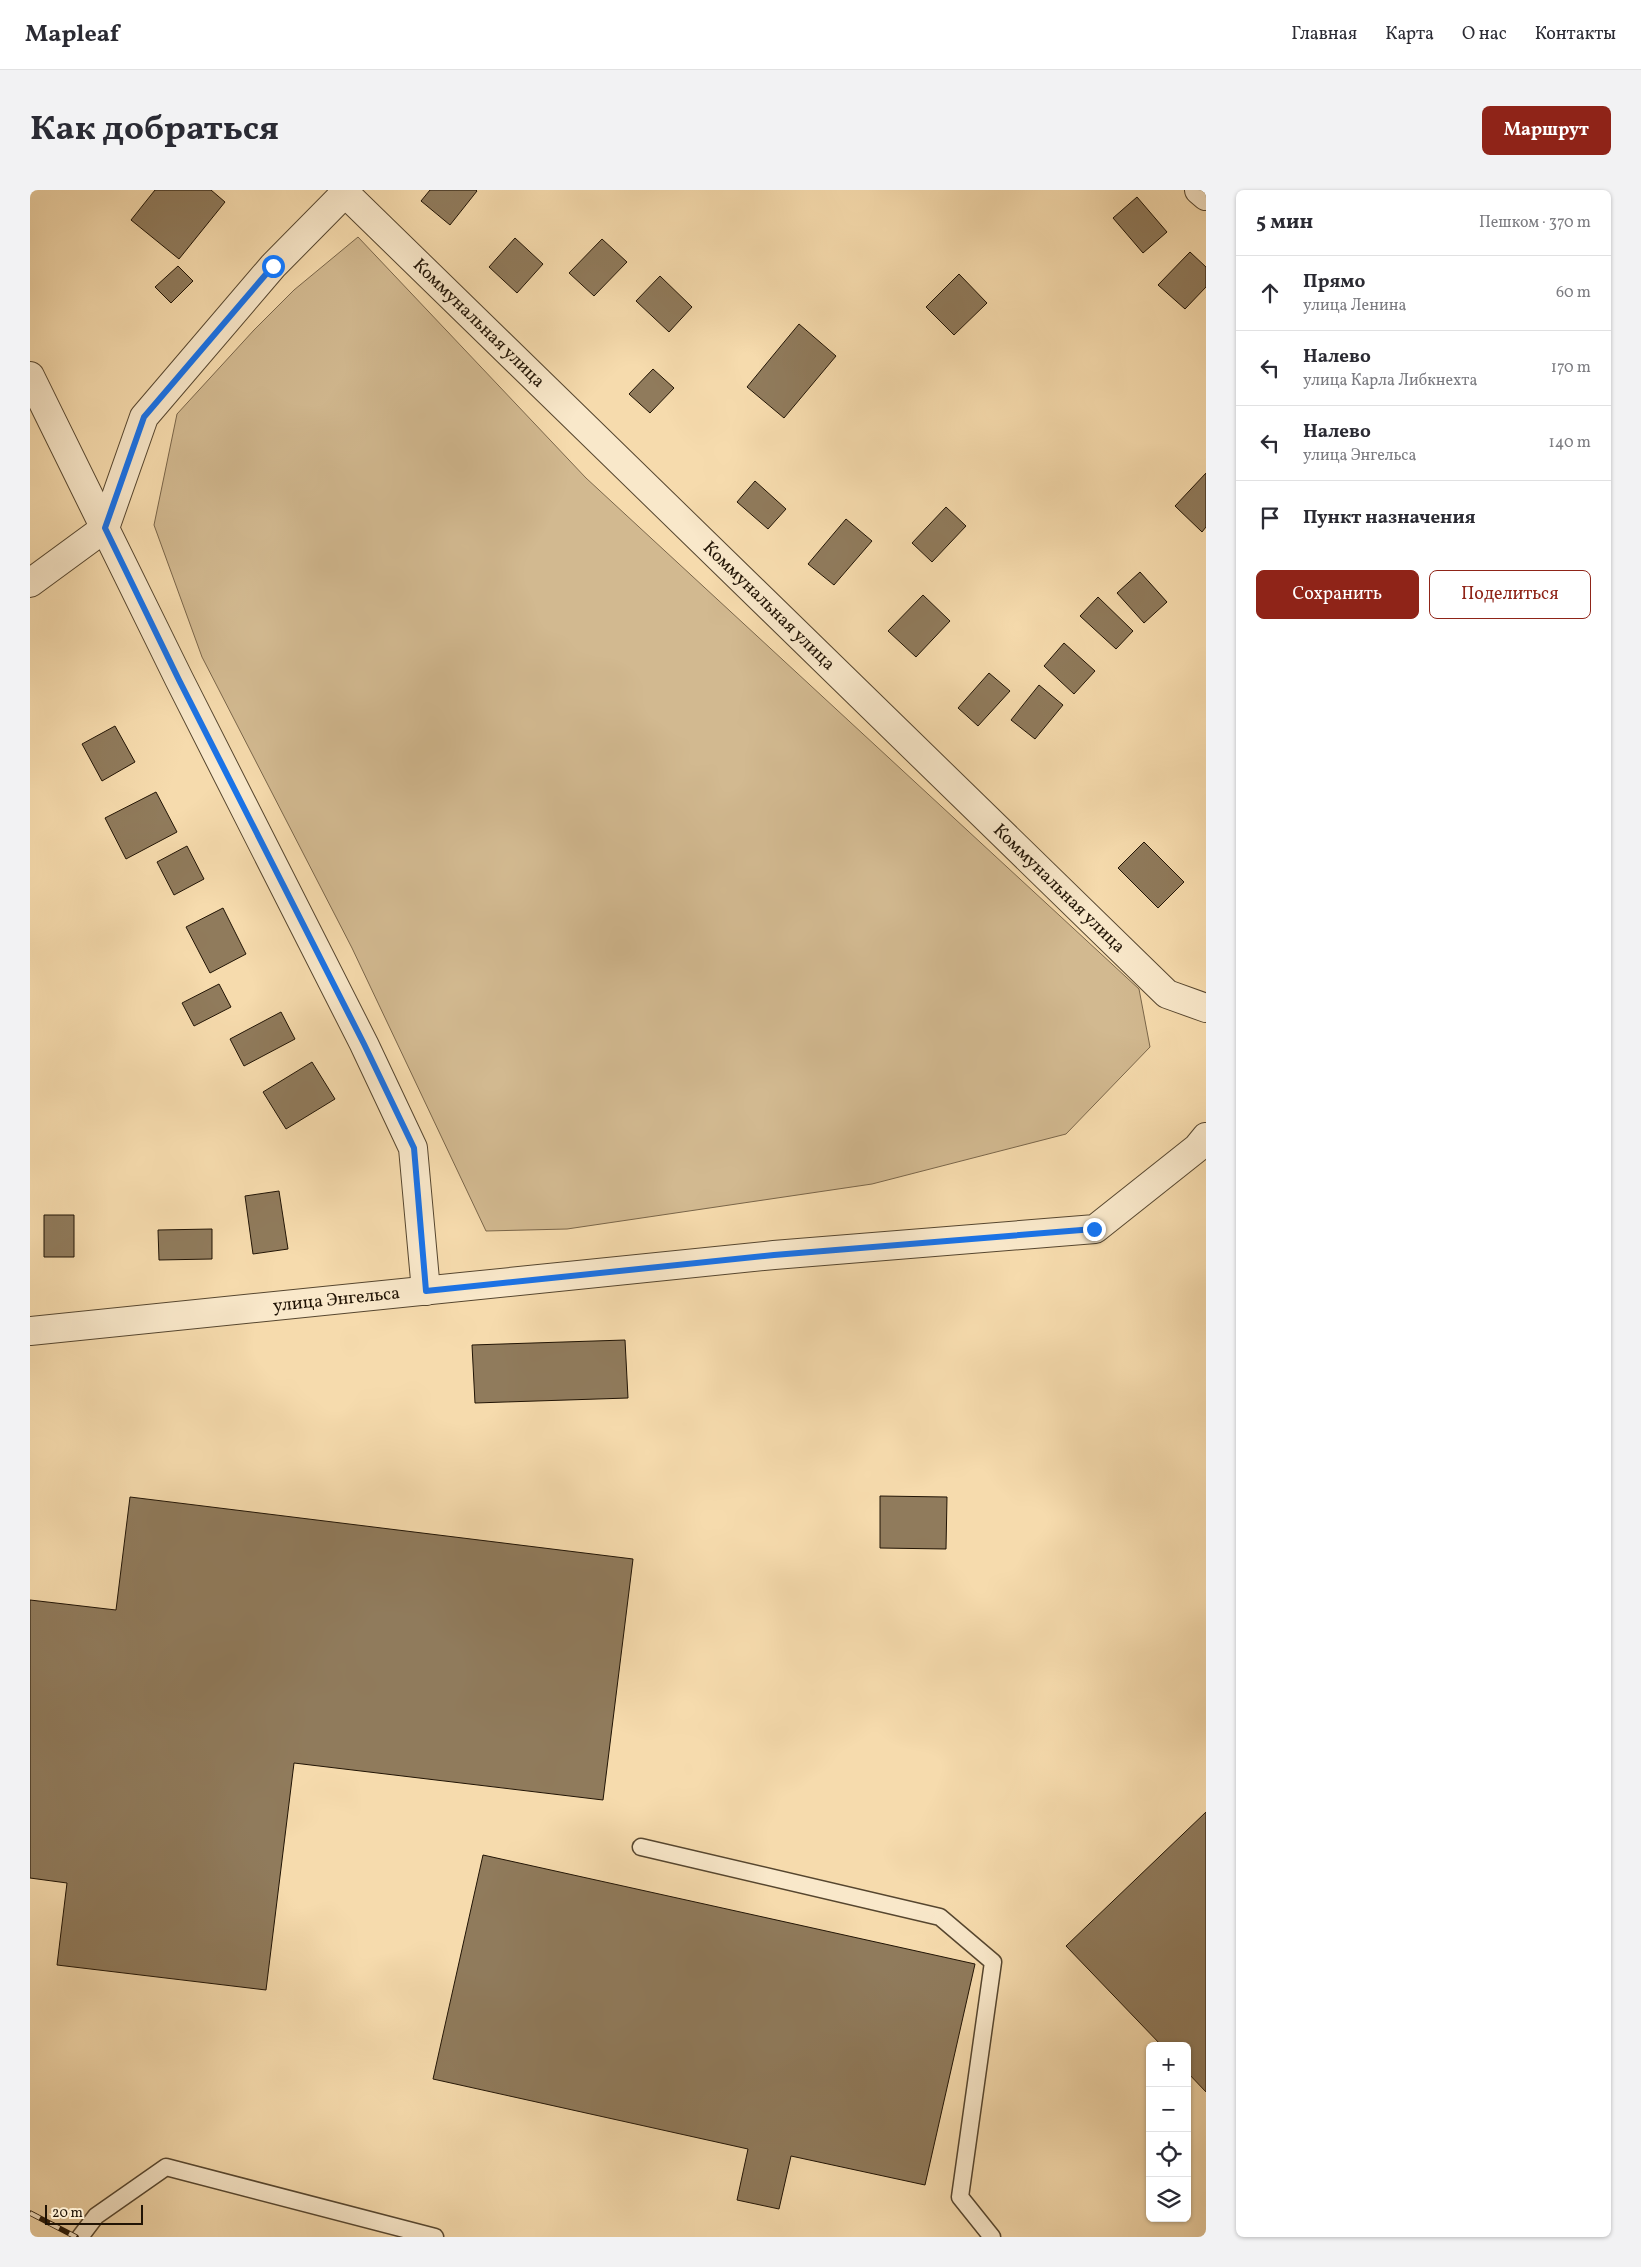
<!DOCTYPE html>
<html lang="ru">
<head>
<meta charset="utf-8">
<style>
  body { margin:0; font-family:Vollkorn,serif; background:#f2f2f3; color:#2b2b33 }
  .controls { position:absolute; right:15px; bottom:15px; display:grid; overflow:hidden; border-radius:8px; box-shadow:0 1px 4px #0004 }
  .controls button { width:45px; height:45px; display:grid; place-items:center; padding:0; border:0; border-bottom:1px solid #e1e1e2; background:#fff; color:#2b2b33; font:25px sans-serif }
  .scale { position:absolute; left:15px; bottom:12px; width:98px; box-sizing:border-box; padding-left:5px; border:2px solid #211405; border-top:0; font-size:14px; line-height:18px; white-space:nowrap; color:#211405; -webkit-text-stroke:4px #f9e8ca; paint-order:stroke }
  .stop { position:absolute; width:15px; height:15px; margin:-11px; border:4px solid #1a73e8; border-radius:50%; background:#fff }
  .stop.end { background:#1a73e8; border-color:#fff; box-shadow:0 1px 5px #0008 }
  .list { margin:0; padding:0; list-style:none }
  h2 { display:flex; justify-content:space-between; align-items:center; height:65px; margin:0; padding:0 20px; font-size:21px }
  h2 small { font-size:16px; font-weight:400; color:#7c7c81 }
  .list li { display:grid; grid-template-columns:32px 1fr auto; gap:15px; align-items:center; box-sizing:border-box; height:75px; padding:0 20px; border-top:1px solid #e1e1e2 }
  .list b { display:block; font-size:19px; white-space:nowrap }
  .list p { margin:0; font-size:16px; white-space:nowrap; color:#7c7c81 }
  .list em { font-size:16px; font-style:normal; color:#7c7c81 }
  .actions { display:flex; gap:10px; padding:15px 20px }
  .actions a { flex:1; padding:11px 0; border:1px solid #8f2418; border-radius:8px; text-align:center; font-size:18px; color:#8f2418 }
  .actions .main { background:#8f2418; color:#fff }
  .icon { flex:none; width:28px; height:28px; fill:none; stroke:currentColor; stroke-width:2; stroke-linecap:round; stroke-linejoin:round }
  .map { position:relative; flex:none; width:1176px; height:2047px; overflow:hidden; border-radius:8px }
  header { display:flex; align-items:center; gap:30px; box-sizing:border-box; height:70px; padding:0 25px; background:#fff; border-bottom:1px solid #e1e1e2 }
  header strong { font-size:24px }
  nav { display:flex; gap:28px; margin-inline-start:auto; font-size:18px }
  .intro { display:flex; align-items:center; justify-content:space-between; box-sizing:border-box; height:120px; padding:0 30px }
  h1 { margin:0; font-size:35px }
  .button { padding:12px 22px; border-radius:8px; background:#8f2418; color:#fff; font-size:18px; font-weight:700 }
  main { display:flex; gap:30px; padding:0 30px }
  aside { flex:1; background:#fff; border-radius:8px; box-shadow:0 1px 4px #0004 }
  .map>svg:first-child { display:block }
</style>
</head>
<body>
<header>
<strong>Mapleaf</strong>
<nav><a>Главная</a><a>Карта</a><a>О нас</a><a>Контакты</a></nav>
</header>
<div class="intro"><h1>Как добраться</h1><a class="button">Маршрут</a></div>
<main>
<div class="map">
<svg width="1176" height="2047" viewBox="0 0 1176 2047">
  <rect width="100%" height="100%" fill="#f6dbad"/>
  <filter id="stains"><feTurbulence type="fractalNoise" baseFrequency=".004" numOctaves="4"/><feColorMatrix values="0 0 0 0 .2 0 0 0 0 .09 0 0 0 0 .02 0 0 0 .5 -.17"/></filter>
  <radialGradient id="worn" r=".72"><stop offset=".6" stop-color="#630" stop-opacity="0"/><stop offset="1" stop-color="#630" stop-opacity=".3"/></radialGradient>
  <path fill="#d2b990" stroke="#7a664a" d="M328 47 556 288 1109 799 1120 857 1036 944 842 994 537 1039 456 1041 322 758 172 467 124 335 147 224 224 140 264 100Z"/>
  <path fill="#907b5c" stroke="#211405" d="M125 0H181L195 12 149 69 101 30Z
    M400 0H446L447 1 420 35 391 11Z
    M1107 7 1137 42 1113 63 1083 28Z
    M485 48 513 74 487 103 459 77Z
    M572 49 597 72 564 106 539 83Z
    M1160 62 1176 77V97L1155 119 1128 95Z
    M148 76 163 91 141 113 125 97Z
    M929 84 957 113 924 145 896 117Z
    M630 86 662 117 639 142 606 111Z
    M769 134 806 166 754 228 717 197Z
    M623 179 644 198 620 223 599 204Z
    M1176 283V337L1172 342 1145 316Z
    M725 291 756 319 738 339 707 312Z
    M916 317 936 336 902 372 882 353Z
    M816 329 842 351 804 395 778 374Z
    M1110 382 1137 412 1114 433 1087 403Z
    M893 405 920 431 886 467 858 441Z
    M1068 407 1103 441 1086 459 1050 426Z
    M1034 453 1065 481 1044 504 1014 476Z
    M959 483 980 501 948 536 928 518Z
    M1009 495 1033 515 1005 549 981 530Z
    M85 536 105 572 72 591 52 554Z
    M126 602 147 642 96 669 75 628Z
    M1114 652 1154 692 1128 718 1088 678Z
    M157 656 174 689 144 705 127 672Z
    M193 718 216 764 180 783 156 737Z
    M189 794 201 817 164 836 152 813Z
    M251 822 265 849 214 876 200 849Z
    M282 872 305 909 256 939 233 902Z
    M249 1001 258 1059 223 1064 215 1006Z
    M14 1025H44V1067H14Z
    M182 1039V1069L129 1070 128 1040Z
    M595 1150 598 1208 445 1213 442 1155Z
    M850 1306 917 1307 916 1359 850 1358Z
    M100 1307 603 1369 573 1610 264 1573 236 1800 27 1775 37 1693 0 1688V1410L86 1420Z
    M1176 1622V1902L1157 1882V1856H1132L1036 1756Z
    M453 1665 945 1774 895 1995 761 1966 749 2019 707 2010 718 1959 403 1889Z"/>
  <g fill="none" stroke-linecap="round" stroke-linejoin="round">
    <defs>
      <path id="service" d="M611 1657 910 1727 963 1772 930 2007 962 2047
        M50 2047 66 2026 136 1977 405 2047"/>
      <g id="minor">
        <path id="s1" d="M312 0 1137 804 1176 818"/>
        <path d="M1169 0 1176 6"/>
        <path d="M0 186 149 489 334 854 383 958 396 1101"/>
        <path d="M0 393 75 338 114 227 243 76 318 0"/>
        <path id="s2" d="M0 1141 744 1065 1065 1039 1167 958 1176 947"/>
      </g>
    </defs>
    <use href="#service" stroke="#56462f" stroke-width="19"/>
    <use href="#minor" stroke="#56462f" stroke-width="30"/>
    <use href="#service" stroke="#f9e8ca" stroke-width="16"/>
    <use href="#minor" stroke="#f9e8ca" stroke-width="28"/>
    <defs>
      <path id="rail" d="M0 2023 46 2047"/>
    </defs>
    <use href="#rail" stroke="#211405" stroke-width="5.5"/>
    <use href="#rail" stroke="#f9e8ca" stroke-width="4" stroke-dasharray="11" stroke-linecap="butt"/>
  </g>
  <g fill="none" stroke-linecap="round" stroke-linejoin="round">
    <path stroke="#1a73e8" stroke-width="6" d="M243 76 114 227 75 338 149 490 334 854 384 958 396 1101 744 1065 1064 1039"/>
  </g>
  <g text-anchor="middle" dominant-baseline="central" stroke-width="5" stroke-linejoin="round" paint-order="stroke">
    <g font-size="18" fill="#211405" stroke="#f9e8ca">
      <text stroke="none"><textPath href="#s1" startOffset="191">Коммунальная улица</textPath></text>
      <text stroke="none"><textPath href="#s1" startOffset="596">Коммунальная улица</textPath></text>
      <text stroke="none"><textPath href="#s1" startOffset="1001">Коммунальная улица</textPath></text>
      <text stroke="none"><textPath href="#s2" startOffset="308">улица Энгельса</textPath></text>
    </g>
  </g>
  <rect width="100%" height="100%" filter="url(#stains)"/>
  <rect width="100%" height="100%" fill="url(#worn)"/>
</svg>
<div class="controls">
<button>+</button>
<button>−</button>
<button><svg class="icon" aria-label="locate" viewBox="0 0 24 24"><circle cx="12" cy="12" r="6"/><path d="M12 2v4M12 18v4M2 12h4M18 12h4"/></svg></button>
<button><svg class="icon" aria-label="layers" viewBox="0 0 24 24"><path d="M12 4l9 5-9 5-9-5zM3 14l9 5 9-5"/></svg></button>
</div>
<div class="scale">20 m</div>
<div class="stop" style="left:243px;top:76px"></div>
<div class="stop end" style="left:1064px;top:1039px"></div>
</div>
<aside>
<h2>5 мин<small>Пешком · 370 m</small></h2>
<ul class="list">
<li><svg class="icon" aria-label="ahead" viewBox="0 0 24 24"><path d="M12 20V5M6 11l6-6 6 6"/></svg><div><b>Прямо</b><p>улица Ленина</p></div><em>60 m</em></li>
<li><svg class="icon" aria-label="left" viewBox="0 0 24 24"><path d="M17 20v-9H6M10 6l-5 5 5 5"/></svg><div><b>Налево</b><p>улица Карла Либкнехта</p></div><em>170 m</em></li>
<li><svg class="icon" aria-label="left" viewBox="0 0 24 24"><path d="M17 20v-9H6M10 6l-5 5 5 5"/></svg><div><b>Налево</b><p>улица Энгельса</p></div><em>140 m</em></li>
<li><svg class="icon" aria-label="arrive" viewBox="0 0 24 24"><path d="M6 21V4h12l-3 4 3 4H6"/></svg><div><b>Пункт назначения</b></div></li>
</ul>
<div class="actions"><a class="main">Сохранить</a><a>Поделиться</a></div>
</aside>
</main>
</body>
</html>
